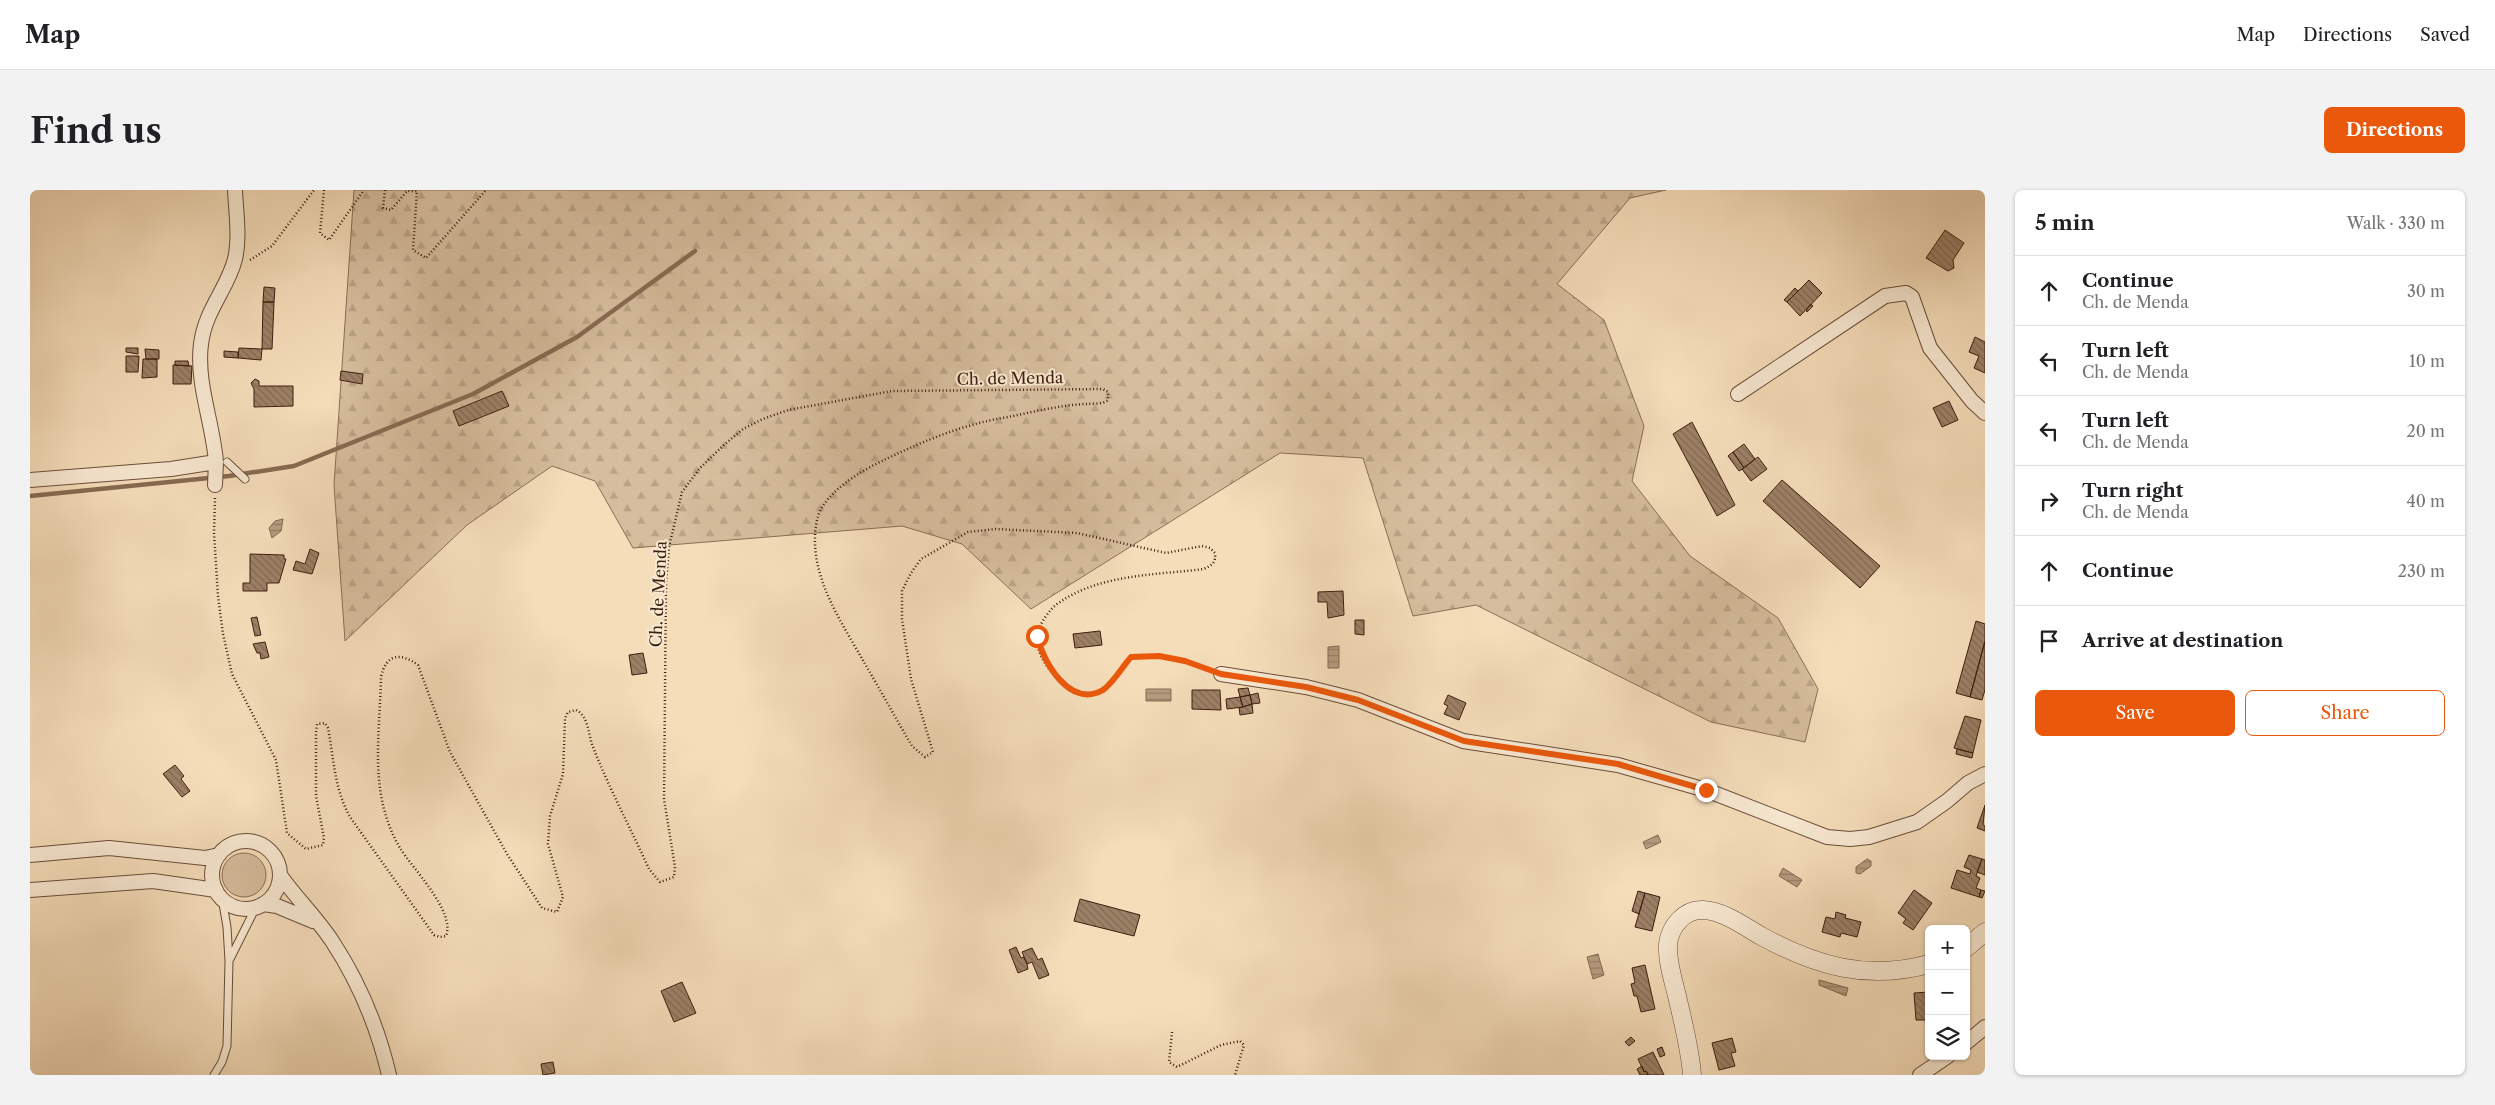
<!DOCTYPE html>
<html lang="en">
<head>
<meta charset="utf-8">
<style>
  body { margin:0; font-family:"Libre Caslon Text",serif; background:#f2f2f2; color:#202124 }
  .controls { position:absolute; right:15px; bottom:15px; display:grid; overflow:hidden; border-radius:8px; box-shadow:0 1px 4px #0004 }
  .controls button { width:45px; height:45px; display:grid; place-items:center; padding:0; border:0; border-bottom:1px solid #e0e0e0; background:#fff; color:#202124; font:25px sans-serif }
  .stop { position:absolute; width:15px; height:15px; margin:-11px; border:4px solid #ea580c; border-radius:50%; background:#fff }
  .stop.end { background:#ea580c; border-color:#fff; box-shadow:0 1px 5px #0008 }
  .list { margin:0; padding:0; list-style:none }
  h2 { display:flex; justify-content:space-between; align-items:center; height:65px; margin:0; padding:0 20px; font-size:21px }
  h2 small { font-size:16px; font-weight:400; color:#757577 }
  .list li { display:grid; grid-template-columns:32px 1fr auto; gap:15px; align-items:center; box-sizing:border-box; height:70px; padding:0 20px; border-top:1px solid #e0e0e0 }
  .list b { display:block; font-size:19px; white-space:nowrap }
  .list p { margin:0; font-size:16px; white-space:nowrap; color:#757577 }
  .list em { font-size:16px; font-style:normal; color:#757577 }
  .actions { display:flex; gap:10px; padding:15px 20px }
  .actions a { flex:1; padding:11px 0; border:1px solid #ea580c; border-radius:8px; text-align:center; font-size:18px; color:#ea580c }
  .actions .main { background:#ea580c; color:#fff }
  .icon { flex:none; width:28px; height:28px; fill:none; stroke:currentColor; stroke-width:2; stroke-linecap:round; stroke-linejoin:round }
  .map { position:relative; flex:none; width:1955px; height:885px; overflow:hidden; border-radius:8px }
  header { display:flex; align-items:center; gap:30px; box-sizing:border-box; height:70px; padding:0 25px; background:#fff; border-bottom:1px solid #e0e0e0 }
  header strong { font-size:24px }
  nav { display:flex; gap:28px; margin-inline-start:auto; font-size:18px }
  .intro { display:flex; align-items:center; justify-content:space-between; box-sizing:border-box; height:120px; padding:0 30px }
  h1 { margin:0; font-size:35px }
  .button { padding:12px 22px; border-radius:8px; background:#ea580c; color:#fff; font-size:18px; font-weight:700 }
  main { display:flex; gap:30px; padding:0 30px }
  aside { flex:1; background:#fff; border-radius:8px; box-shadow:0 1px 4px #0004 }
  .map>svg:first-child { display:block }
</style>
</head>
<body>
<header>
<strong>Map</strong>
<nav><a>Map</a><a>Directions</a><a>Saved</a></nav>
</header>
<div class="intro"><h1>Find us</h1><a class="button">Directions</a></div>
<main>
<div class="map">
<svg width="1955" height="885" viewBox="0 0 1955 885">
  <defs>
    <pattern id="forest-firs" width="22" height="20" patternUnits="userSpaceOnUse" patternTransform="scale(1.25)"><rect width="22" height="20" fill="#d6bd9d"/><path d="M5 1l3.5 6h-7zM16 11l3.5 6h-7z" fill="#b9a286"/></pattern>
    <pattern id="water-rules" width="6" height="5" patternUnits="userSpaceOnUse" patternTransform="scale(1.25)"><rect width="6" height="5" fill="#b79c80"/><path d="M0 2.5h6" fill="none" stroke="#967f67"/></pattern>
    <pattern id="building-back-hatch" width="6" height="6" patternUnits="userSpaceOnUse" patternTransform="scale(1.25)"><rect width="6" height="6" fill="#9d8167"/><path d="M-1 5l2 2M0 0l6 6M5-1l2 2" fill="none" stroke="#816953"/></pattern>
  </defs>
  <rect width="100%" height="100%" fill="#f5ddba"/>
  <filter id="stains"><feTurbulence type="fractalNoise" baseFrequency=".004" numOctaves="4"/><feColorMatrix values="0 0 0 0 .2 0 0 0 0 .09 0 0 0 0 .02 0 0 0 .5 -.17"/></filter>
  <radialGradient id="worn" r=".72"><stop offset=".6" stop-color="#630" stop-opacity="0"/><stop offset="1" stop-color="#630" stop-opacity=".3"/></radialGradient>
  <path fill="#d6bd9d" stroke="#8a6e56" d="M192 685a22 22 0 1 1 44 0a22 22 0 1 1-44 0Z"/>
  <path fill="url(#forest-firs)" stroke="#8a6e56" d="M324 0H1636L1600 8 1527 94 1574 130 1614 236 1602 291 1660 366 1748 428 1788 499 1775 552 1681 532 1446 415 1383 426 1333 268 1250 263 1001 419 932 354 872 336 603 358 565 291 522 276 437 335 315 451 304 295Z"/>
  <path fill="url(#water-rules)" stroke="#876a52" d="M253 329 251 341 242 348 239 338 245 331Z
    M1309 456V478H1298V457Z
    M1116 499H1141V511H1116Z
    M1628 645 1631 652 1616 659 1613 652Z
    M1837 669 1841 671V676L1830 684 1826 683V677Z
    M1753 678 1772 690 1767 697 1749 686Z
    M1568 764 1574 785 1563 789 1557 767Z
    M1789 790 1818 798 1816 806 1789 795Z"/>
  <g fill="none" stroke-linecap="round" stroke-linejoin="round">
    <path stroke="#876a52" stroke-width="4.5" d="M0 306 199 286 264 276 443 204 547 147 665 61"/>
  </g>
  <path fill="url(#building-back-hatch)" stroke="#3e1e0e" d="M1915 40 1934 53 1923 70 1924 78 1918 81 1896 68Z
    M1779 90 1792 103 1770 126 1757 112Z
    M234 97 245 98 244 112H233Z
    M1765 98 1768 101 1757 112 1754 110Z
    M233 112H244L242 159H232Z
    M1781 114 1783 116 1777 122 1776 120Z
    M1945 147 1955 152V183L1944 178 1949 166 1939 162Z
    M96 158H108V164L96 162Z
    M209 158 232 159 231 170 208 168Z
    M115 159 129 160V169H116Z
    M194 161 208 162V168L194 167Z
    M96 166H109L108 182H96Z
    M113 169H127V187L112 188Z
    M145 171H158L159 176 145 175Z
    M143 175 162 176 161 194H143Z
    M311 181 333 184 332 194 310 190Z
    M225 189 229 191V196H263V216L224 217V199L221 193Z
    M472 201 479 216 429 236 423 221Z
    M1919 211 1928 230 1912 237 1903 218Z
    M1662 232 1705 315 1687 326 1643 244Z
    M1714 254 1725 269 1714 278 1703 262Z
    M1703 262 1714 278 1709 281 1698 266Z
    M1728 267 1737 279 1721 291 1712 279Z
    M1752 290 1850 376 1830 398 1733 311Z
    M280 359 289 363 282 384 263 380 266 371 275 374Z
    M220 364 254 365V369H256L249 393H237V401H213V393H220Z
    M1313 401 1314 425 1298 428 1297 412H1288V402Z
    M227 427 231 445 225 446 221 428Z
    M1325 430H1334V445L1325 444Z
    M1946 431 1955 434V451L1940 507 1926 503Z
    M1070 441 1072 455 1045 458 1043 444Z
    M1955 451V500L1952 510 1940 507Z
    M235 452 239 467 231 469 230 463H227L223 454Z
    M613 463 617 483 602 485 599 465Z
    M1218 498 1220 505 1210 507 1208 499Z
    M1162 500H1190L1191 520 1162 519Z
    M1228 503 1230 513 1222 514 1220 505Z
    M1220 505 1222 514 1213 517 1210 507Z
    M1418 505 1436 513 1429 530 1414 524 1418 516 1414 514Z
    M1210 507 1213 517 1197 519 1196 509Z
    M1222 514 1223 523 1210 525 1209 518Z
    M1935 526 1951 530 1943 563 1924 558Z
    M1927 559 1943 563 1942 568 1926 564Z
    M145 575 154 586 151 589 160 601 152 607 133 584Z
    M1955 615 1953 635 1955 636V641L1947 638Z
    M1939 665 1952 669 1946 686 1950 688 1946 698 1951 700 1949 707 1921 698 1927 680 1940 684 1941 680 1934 677Z
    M1952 669 1955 670V685L1947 682Z
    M1884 700 1902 713 1883 740 1873 733 1876 729 1868 723Z
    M1951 700 1955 701 1952 708 1949 707Z
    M1608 701 1615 703 1609 724 1602 721Z
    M1615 703 1630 707 1622 741 1605 737Z
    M1050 709 1110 725 1104 746 1044 731Z
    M1806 722 1816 725 1815 728 1831 732 1827 747 1811 743 1810 747 1792 742 1796 727 1805 729Z
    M986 757 991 768 994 767 997 774 998 779 988 783 979 760Z
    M1002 758 1008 770 1012 768 1019 785 1009 789 1002 772 997 774 992 762Z
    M1615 775 1625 819 1611 822 1607 806H1604L1601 794 1605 793 1602 778Z
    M652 792 666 823 644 832 631 801Z
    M1899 802V830H1886L1884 803Z
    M1601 847 1605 851 1599 856 1595 852Z
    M1702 848 1706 862 1701 863 1705 876 1689 880 1682 853Z
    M1632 857 1635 865 1630 867 1627 859Z
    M1623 862 1634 885H1618L1616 881 1614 882 1608 869Z
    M523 872 525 883 513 885 511 874Z
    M1612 876 1614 882 1616 881 1618 885H1610L1607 879Z"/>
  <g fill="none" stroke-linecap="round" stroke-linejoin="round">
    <defs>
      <path id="service" d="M197 272 215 289
        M200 769 226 717
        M184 885 192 872 197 856 199 771 197 737 192 708"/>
      <path id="minor" d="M1708 204 1855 106 1876 103 1882 107 1900 158 1942 211 1955 223
        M0 290 141 279 186 272C183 233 166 193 171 154 175 120 198 98 205 69 210 47 206 23 205 0
        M185 295 186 272
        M1191 484 1276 497 1328 510 1433 551 1588 575 1676 600 1797 647 1820 649 1839 647 1887 632 1917 611 1938 593 1955 584
        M182 685a34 34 0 1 1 68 0a34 34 0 1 1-68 0Z
        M0 665 79 658 175 668 189 665
        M250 685C266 708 287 728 302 751 329 792 348 838 359 885
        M0 700 123 691 186 700
        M233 714 247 716 283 731
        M1936 853 1955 837
        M1890 885 1918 866"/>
      <path id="tertiary" d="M1936 758 1955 742
        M1662 885C1660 858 1653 832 1647 806 1643 789 1637 772 1638 754 1640 737 1654 719 1673 720 1694 721 1714 736 1731 746 1786 776 1837 791 1899 774"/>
    </defs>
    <use href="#service" stroke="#6c4e39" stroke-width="9"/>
    <use href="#minor" stroke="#6c4e39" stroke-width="16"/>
    <use href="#tertiary" stroke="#6c4e39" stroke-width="19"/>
    <path stroke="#3e1e0e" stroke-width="2.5" stroke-dasharray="1 2.5" stroke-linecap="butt" d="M294 0 290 43 299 50 334 0
      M355 0 353 18 361 20 377 1H387L383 60 396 68 456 0
      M220 70 242 56 284 0
      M185 308 184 343 188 406 193 444 202 484 246 570 257 643 276 659 293 655 294 648 286 606V542L287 534 295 533 298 538C304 569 304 598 320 627L404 745 410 747 416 746C426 722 382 678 370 658 338 604 350 545 351 487 356 464 370 462 388 475L420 562 477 664 512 718 527 722 533 707 518 654 520 626 533 584 535 528 538 522 546 520C559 526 558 545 563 557 579 598 601 639 619 679L630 692 644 687 645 677 634 609 636 393 639 357 652 302 670 278 695 254 713 239 733 229 758 220 862 201 1073 199 1078 202V210C1072 215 1063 213 1056 214 1030 215 1003 222 978 227 934 234 896 250 856 269 833 280 793 302 787 330 776 382 811 431 835 474 851 501 866 529 882 556L895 567 903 562 881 489 872 429V401L881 383 891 369 938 342 966 339 1047 343 1136 363 1172 356 1180 358 1185 363C1186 373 1182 375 1174 379 1126 385 1071 384 1030 412 1020 418 1009 434 1007 446 1004 470 1038 508 1063 503 1079 500 1091 479 1101 467L1129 466 1178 479
      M1142 842 1139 872 1147 877 1191 855 1210 851 1214 855 1205 885"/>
    <use href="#service" stroke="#f8e9d2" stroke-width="7"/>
    <use href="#minor" stroke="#f8e9d2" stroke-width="14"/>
    <use href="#tertiary" stroke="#f8e9d2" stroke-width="18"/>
  </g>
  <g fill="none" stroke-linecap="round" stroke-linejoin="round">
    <path stroke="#ea580c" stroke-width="6" d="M1007 446C1013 472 1040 519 1073 500 1083 493 1093 476 1101 467L1129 466 1155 471 1191 484 1276 497 1328 510 1434 551 1588 574 1676 600"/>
  </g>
  <g text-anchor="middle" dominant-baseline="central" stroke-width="4" stroke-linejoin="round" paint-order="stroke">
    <g font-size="16" fill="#3e1e0e" stroke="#f8e9d2">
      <text transform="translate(980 188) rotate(-1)">Ch. de Menda</text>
      <text transform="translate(628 404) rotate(-87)">Ch. de Menda</text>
    </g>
  </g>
  <rect width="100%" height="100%" filter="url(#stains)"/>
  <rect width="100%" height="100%" fill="url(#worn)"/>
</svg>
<div class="controls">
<button>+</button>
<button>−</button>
<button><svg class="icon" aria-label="layers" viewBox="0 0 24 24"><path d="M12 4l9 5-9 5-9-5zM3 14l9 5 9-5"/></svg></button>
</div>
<div class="stop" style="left:1007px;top:446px"></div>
<div class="stop end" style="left:1676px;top:600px"></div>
</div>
<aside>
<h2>5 min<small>Walk · 330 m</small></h2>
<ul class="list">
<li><svg class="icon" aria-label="ahead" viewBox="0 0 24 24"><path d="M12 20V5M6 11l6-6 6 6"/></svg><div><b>Continue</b><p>Ch. de Menda</p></div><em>30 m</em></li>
<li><svg class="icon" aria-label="left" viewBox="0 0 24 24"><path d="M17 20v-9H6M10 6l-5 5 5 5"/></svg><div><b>Turn left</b><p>Ch. de Menda</p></div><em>10 m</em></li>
<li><svg class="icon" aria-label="left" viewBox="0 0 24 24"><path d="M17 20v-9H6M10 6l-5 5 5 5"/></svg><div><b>Turn left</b><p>Ch. de Menda</p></div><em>20 m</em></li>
<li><svg class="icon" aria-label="right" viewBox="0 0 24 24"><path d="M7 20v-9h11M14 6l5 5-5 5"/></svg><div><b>Turn right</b><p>Ch. de Menda</p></div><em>40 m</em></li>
<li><svg class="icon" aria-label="ahead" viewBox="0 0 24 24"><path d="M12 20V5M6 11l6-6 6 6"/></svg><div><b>Continue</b></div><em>230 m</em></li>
<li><svg class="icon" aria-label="arrive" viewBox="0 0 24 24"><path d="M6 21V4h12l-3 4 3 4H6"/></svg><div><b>Arrive at destination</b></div></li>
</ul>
<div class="actions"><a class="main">Save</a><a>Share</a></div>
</aside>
</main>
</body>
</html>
